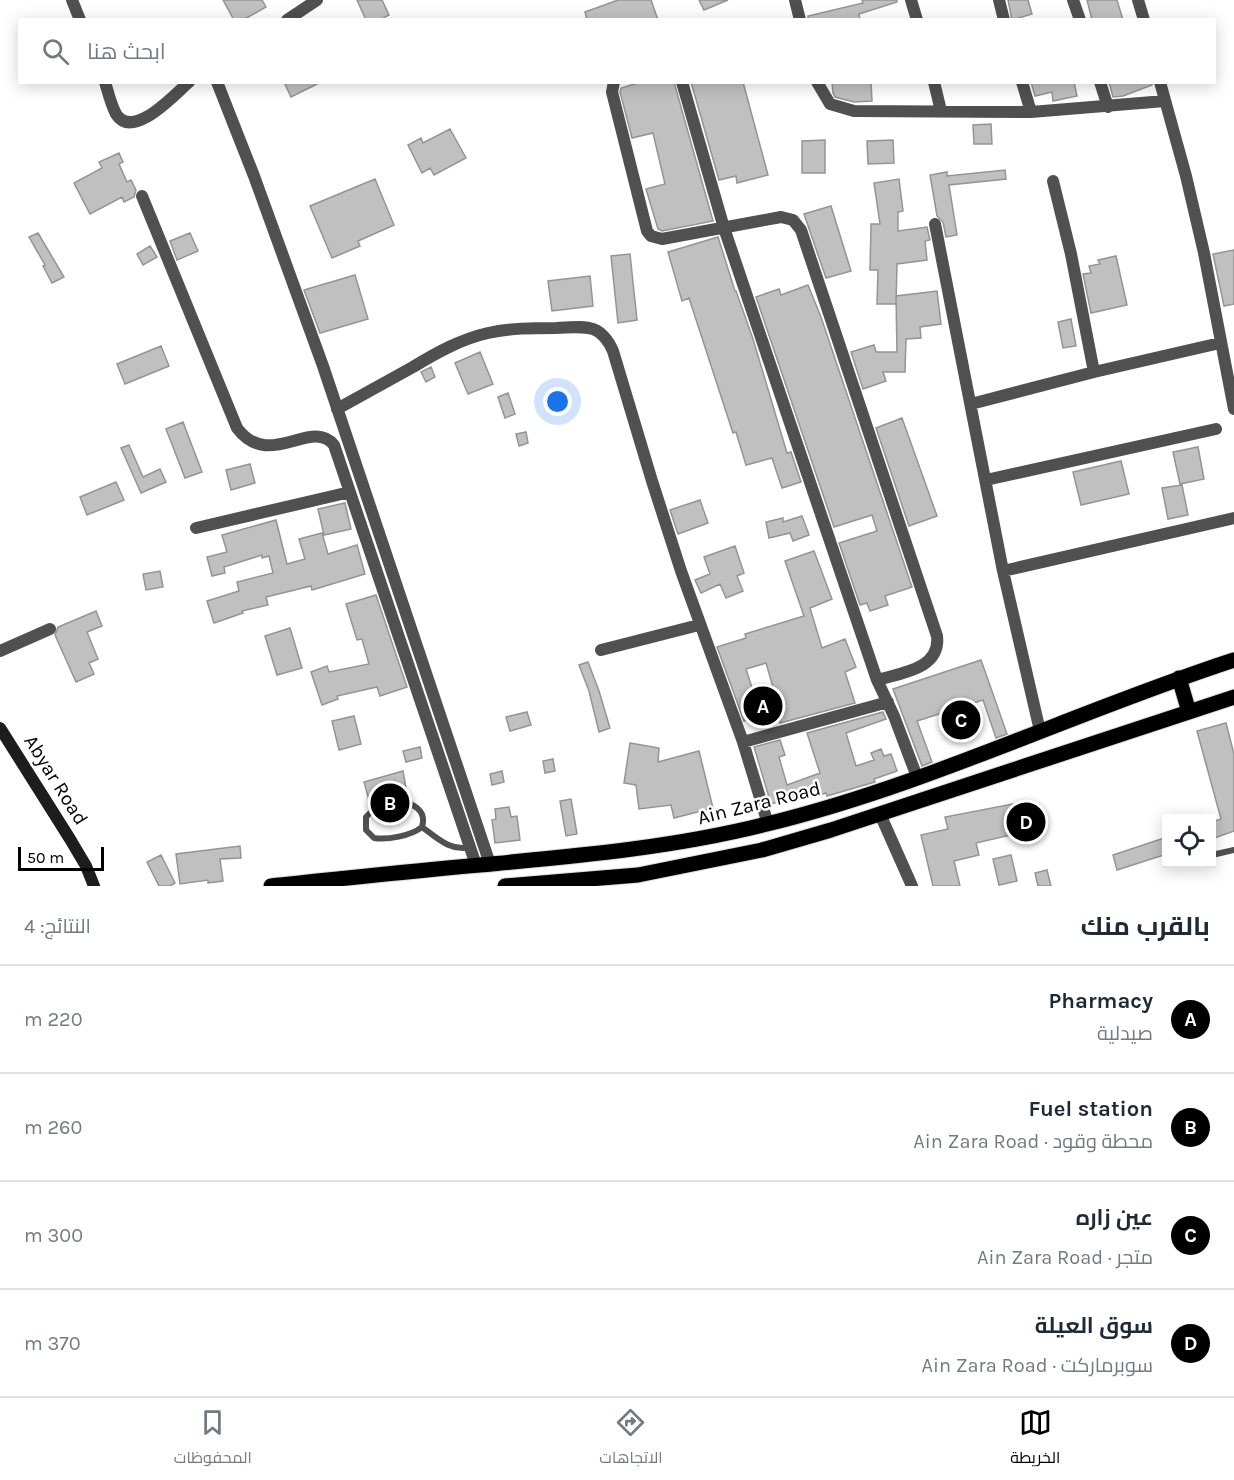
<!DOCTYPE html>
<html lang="ar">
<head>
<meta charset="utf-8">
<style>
  body { margin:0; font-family:Karla,Cairo,sans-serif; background:#f6f6f7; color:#1f2937; direction:rtl }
  .controls { position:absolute; right:18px; bottom:18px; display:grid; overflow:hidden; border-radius:0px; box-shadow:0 3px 15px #0003 }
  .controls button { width:54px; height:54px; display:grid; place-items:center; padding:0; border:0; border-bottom:2px solid #e0e1e3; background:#fff; color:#1f2937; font:30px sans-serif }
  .scale { position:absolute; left:18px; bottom:15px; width:86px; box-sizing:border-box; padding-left:6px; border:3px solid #000; border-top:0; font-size:16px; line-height:21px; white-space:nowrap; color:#000; -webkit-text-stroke:4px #fff; paint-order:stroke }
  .you { position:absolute; left:558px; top:402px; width:21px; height:21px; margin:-15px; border:4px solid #fff; border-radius:50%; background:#1a73e8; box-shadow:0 0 0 9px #1a73e833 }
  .badge { display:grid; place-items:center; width:39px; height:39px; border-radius:50%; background:#000; color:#fff; font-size:20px; font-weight:700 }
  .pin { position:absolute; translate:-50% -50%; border:3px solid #fff; box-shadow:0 2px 6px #0006 }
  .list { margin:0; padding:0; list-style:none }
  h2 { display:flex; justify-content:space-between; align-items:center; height:78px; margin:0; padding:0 24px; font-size:26px }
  h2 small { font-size:20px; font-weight:400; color:#747a83 }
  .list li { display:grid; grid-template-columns:39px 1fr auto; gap:18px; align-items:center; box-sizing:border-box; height:108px; padding:0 24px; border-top:2px solid #e0e1e3 }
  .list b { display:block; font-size:22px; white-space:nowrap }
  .list p { margin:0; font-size:20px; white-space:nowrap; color:#747a83 }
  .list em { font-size:20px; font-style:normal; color:#747a83 }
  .icon { flex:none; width:33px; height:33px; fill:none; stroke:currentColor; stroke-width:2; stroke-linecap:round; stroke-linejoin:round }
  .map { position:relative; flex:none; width:1234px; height:886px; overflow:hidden; direction:ltr }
  .search { position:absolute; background:#fff; box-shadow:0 3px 15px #0003; left:18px; right:18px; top:18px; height:66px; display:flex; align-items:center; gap:15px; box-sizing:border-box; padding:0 21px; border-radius:0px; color:#747a83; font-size:22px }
  .sheet { height:510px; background:#fff }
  nav { display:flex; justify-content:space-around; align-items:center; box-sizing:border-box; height:84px; border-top:2px solid #e0e1e3; background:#fff; font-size:16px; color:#747a83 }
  nav a { display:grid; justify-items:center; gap:3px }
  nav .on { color:#000 }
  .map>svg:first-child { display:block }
</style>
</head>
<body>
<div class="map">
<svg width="1234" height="886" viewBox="0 0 1234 886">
  <rect width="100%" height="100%" fill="#fff"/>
  <path fill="#c0c0c0" stroke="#949494" stroke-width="1.5" fill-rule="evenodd" d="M223 0H262L266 7 243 20H234Z
    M357 0H382L389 15 380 20H366Z
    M618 0H651L658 20H587L585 12Z
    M699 0H728L704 10Z
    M862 0H897V2L859 14 860 20H808V16L863 3Z
    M1008 0H1028L1032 14 1012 20Z
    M1087 0H1117L1123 20H1092Z
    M284 82H321L291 97Z
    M641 82H674L713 221 662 231 658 229 646 189 665 184 653 133 632 138 620 92 621 88Z
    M691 82H743L768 175 737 183 736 176 719 180Z
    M832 82H871L872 101 854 102 835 97 833 93Z
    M1031 82H1074L1077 96 1053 101 1052 92 1035 96Z
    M1109 82H1152V85L1123 96 1113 97Z
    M991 124 992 144H974L973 125Z
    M450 129 466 158 434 175 430 168 422 173 408 145 421 138 423 143Z
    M825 140V173H802V141Z
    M893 140 894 163 868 164 867 141Z
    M119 153 123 162 119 164 127 182 131 180 136 190 134 197 124 202 122 197 90 214 74 183 102 168 99 162Z
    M1005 170 1006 179 949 185 957 235 946 237 943 222 937 216 930 175 947 172V176Z
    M375 179 394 225 358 241 360 246 332 258 310 206Z
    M899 179 903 211 898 212V231L927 227 930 240 925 241 927 260 897 264 896 304H877L878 270H870L871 224H880L874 183Z
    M831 206 851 271 826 278 804 214Z
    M38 233 64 277 52 283 43 266 45 265 29 237Z
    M190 233 198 251 177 260 170 241Z
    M718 237 735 291H736L753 339 787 453 791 452 801 482 782 488 772 458 746 465 736 432 733 433 689 298 682 301 668 252Z
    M150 246 157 257 143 265 137 254Z
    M1234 250V304L1224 306 1213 254Z
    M630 254 637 320 618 323 611 256Z
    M1116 256 1127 305 1091 313 1083 274 1091 273 1089 266 1100 264 1098 260Z
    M355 275 368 319 320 333 304 290Z
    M590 276 593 306 552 311 548 281Z
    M808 285 821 317 912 587 885 596 888 605 870 611 867 603 860 605 839 543 877 531 872 515 834 527 756 297 779 289 781 295Z
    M937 291 941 324 920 327 921 338 906 339 905 372H883L886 381 863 389 851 352 874 345 876 352H897L896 296Z
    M1071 319 1076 346 1063 348 1058 322Z
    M161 346 169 366 125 384 117 364Z
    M480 352 493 384 468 394 455 363Z
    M431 367 435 377 426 382 421 372Z
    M508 393 515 414 505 418 498 397Z
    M902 418 937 516 909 526 876 428Z
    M183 422 202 472 185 478 166 429Z
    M526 432 528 443 519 446 516 434Z
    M129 445 143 477 160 469 166 482 141 493 121 448Z
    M1198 447 1204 479 1180 484 1173 452Z
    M1121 461 1129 494 1081 505 1073 472Z
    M250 464 255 483 231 490 226 470Z
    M116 482 124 500 87 515 80 497Z
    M1182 485 1188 515 1168 519 1162 488Z
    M700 500 708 523 678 534 670 510Z
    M345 503 351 529 324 535 318 509Z
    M802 516 809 535 793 541 790 533 769 538 766 522 783 518V522Z
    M276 520 287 564 305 559 299 539 322 533 328 554 357 545 365 574 312 590 311 586 266 597 268 605 242 611 243 613 214 623 207 601 239 591 237 582 273 573 269 556 262 558V555L224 567 225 573 212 576 207 557 227 552 222 535Z
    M735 546 744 573 737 576 743 591 726 598 720 584 701 593 695 580 710 574 704 557Z
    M814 551 832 599 810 608 822 648 845 639 856 667 845 672 855 703 780 723 776 710 744 721 717 647 746 638 745 634 804 616 785 561ZM766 663 773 687 754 694 746 669Z
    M160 571 163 587 146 590 143 574Z
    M376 595 407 687 380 696 377 687 337 696 338 699 322 705 311 672 327 666 329 672 369 664 362 639 357 640 346 604Z
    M96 611 102 626 87 632 98 659 89 663 94 674 76 682 55 635 58 627Z
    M290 628 302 668 277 675 265 636Z
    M981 660 1007 734 996 738 983 700 917 721 932 762 922 766 893 689Z
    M588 662 599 691 610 728 599 732 589 691 579 665Z
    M527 712 531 725 510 731 506 717Z
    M883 712 886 719 846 733 856 766 874 760 871 753 881 749 884 756 891 754 897 771 874 779 875 782 827 796 826 793 803 800 801 795 771 804 754 747 780 740 785 755 779 757 787 785 820 773 807 733Z
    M354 716 361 744 339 750 332 721Z
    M1226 723 1234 754V831L1212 839V822L1221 819 1197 731Z
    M630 743 659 748 658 762 699 751 713 808 674 818 671 805 639 809 636 785 624 783Z
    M420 747 422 758 406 762 403 751Z
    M553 759 555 771 545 773 543 761Z
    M403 771 406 788 395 792 396 798 392 803 394 807 398 808 399 815 387 816 383 812 387 808V805L381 802 380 797 369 800 364 782Z
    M502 771 504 782 492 785 490 774Z
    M571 799 577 834 566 836 560 801Z
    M1029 801 1036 829 976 843 979 855 954 861 960 886H933L921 835 948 829 945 817Z
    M509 807 511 817 517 816 520 840 495 843 492 820 496 819 495 809Z
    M1167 837V854L1117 870 1113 855Z
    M240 846 241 858 220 859 223 881 208 883V880L180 884 176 854Z
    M161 855 175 883 170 886H159L147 862Z
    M1011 855 1017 881 999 885 993 859Z
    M1047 870 1051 886H1038L1035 873Z"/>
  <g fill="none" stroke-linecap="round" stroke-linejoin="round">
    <defs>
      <path id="primary" d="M1179 678 1189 712
        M271 886C340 879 410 871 480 865 576 856 672 848 767 824 927 785 1077 711 1234 660
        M505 886 638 875 762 850 831 830 1234 697"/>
    </defs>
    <use href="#primary" stroke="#dbdbdb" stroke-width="17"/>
    <path stroke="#505050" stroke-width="6" d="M382 807 372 811 366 817V830L374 838C387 840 411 836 422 827 427 811 413 801 397 803
      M422 827C438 839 451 852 471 847
      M1212 855 1234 850"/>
    <path stroke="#505050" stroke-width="12" d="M72 0 80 20
      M795 0 800 20
      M911 0 917 20
      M999 0 1004 20
      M1073 0 1080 20
      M1138 0 1144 20
      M287 20 317 0
      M105 82C108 92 111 105 116 114 133 141 175 94 189 82
      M217 82 254 176 323 366 490 864
      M614 82 612 92 647 231 651 236 662 239 781 217 793 220 801 230 937 636C941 669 901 673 877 680
      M682 82 724 228 877 680 894 716 917 777
      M817 82 830 104 854 111 1031 112 1165 101
      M934 82 941 111
      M1022 82 1031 112
      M1100 82 1108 107
      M1160 82 1186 176 1204 253 1234 409
      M1053 181 1071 254 1094 372
      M142 196 237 428C269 471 311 417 334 445L476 865
      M935 224 1003 571 1040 731
      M971 404 1094 372 1220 343
      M337 409C362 395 388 381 413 367 436 353 461 339 488 333 510 328 533 328 556 328 584 327 600 322 613 351L652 481 681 571 743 742 768 824
      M986 480 1216 429
      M196 528 350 492
      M1003 571 1234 518
      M601 650 699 625
      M0 651 50 629
      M743 742 888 702
      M880 814 912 886"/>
    <path stroke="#1d1d1d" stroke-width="12" d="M0 728 70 839 86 866 94 886"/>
    <use href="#primary" stroke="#000" stroke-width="15"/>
  </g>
  <g text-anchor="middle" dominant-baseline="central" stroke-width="5" stroke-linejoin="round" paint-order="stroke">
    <g font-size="20" fill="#000" stroke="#fff">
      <text transform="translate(56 780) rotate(58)">Abyar Road</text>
      <text transform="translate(759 803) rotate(-14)">Ain Zara Road</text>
    </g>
  </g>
</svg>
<div class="controls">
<button><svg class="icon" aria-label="locate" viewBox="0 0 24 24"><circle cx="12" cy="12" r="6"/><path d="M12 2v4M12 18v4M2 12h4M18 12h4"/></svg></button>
</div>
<div class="scale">50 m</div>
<div class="you"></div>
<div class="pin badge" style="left:763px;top:706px">A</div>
<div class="pin badge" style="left:390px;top:803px">B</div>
<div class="pin badge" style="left:961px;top:720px">C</div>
<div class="pin badge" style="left:1026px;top:822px">D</div>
<div class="search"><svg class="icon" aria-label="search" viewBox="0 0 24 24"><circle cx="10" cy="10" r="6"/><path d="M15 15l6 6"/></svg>ابحث هنا</div>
</div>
<section class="sheet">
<h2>بالقرب منك<small>النتائج: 4</small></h2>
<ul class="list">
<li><span class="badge">A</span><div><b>Pharmacy</b><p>صيدلية</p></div><em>220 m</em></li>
<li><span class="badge">B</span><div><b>Fuel station</b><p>محطة وقود · Ain Zara Road</p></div><em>260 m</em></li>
<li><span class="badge">C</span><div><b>عين زاره</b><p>متجر · Ain Zara Road</p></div><em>300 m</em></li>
<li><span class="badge">D</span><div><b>سوق العيلة</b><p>سوبرماركت · Ain Zara Road</p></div><em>370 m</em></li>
</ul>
</section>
<nav>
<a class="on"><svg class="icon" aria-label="map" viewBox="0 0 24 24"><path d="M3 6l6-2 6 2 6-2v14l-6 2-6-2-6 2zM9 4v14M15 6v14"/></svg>الخريطة</a>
<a><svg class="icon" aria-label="directions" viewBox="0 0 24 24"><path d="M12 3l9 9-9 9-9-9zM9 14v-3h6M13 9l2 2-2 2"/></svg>الاتجاهات</a>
<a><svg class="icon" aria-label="saved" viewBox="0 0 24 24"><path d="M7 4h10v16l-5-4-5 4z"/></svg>المحفوظات</a>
</nav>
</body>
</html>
